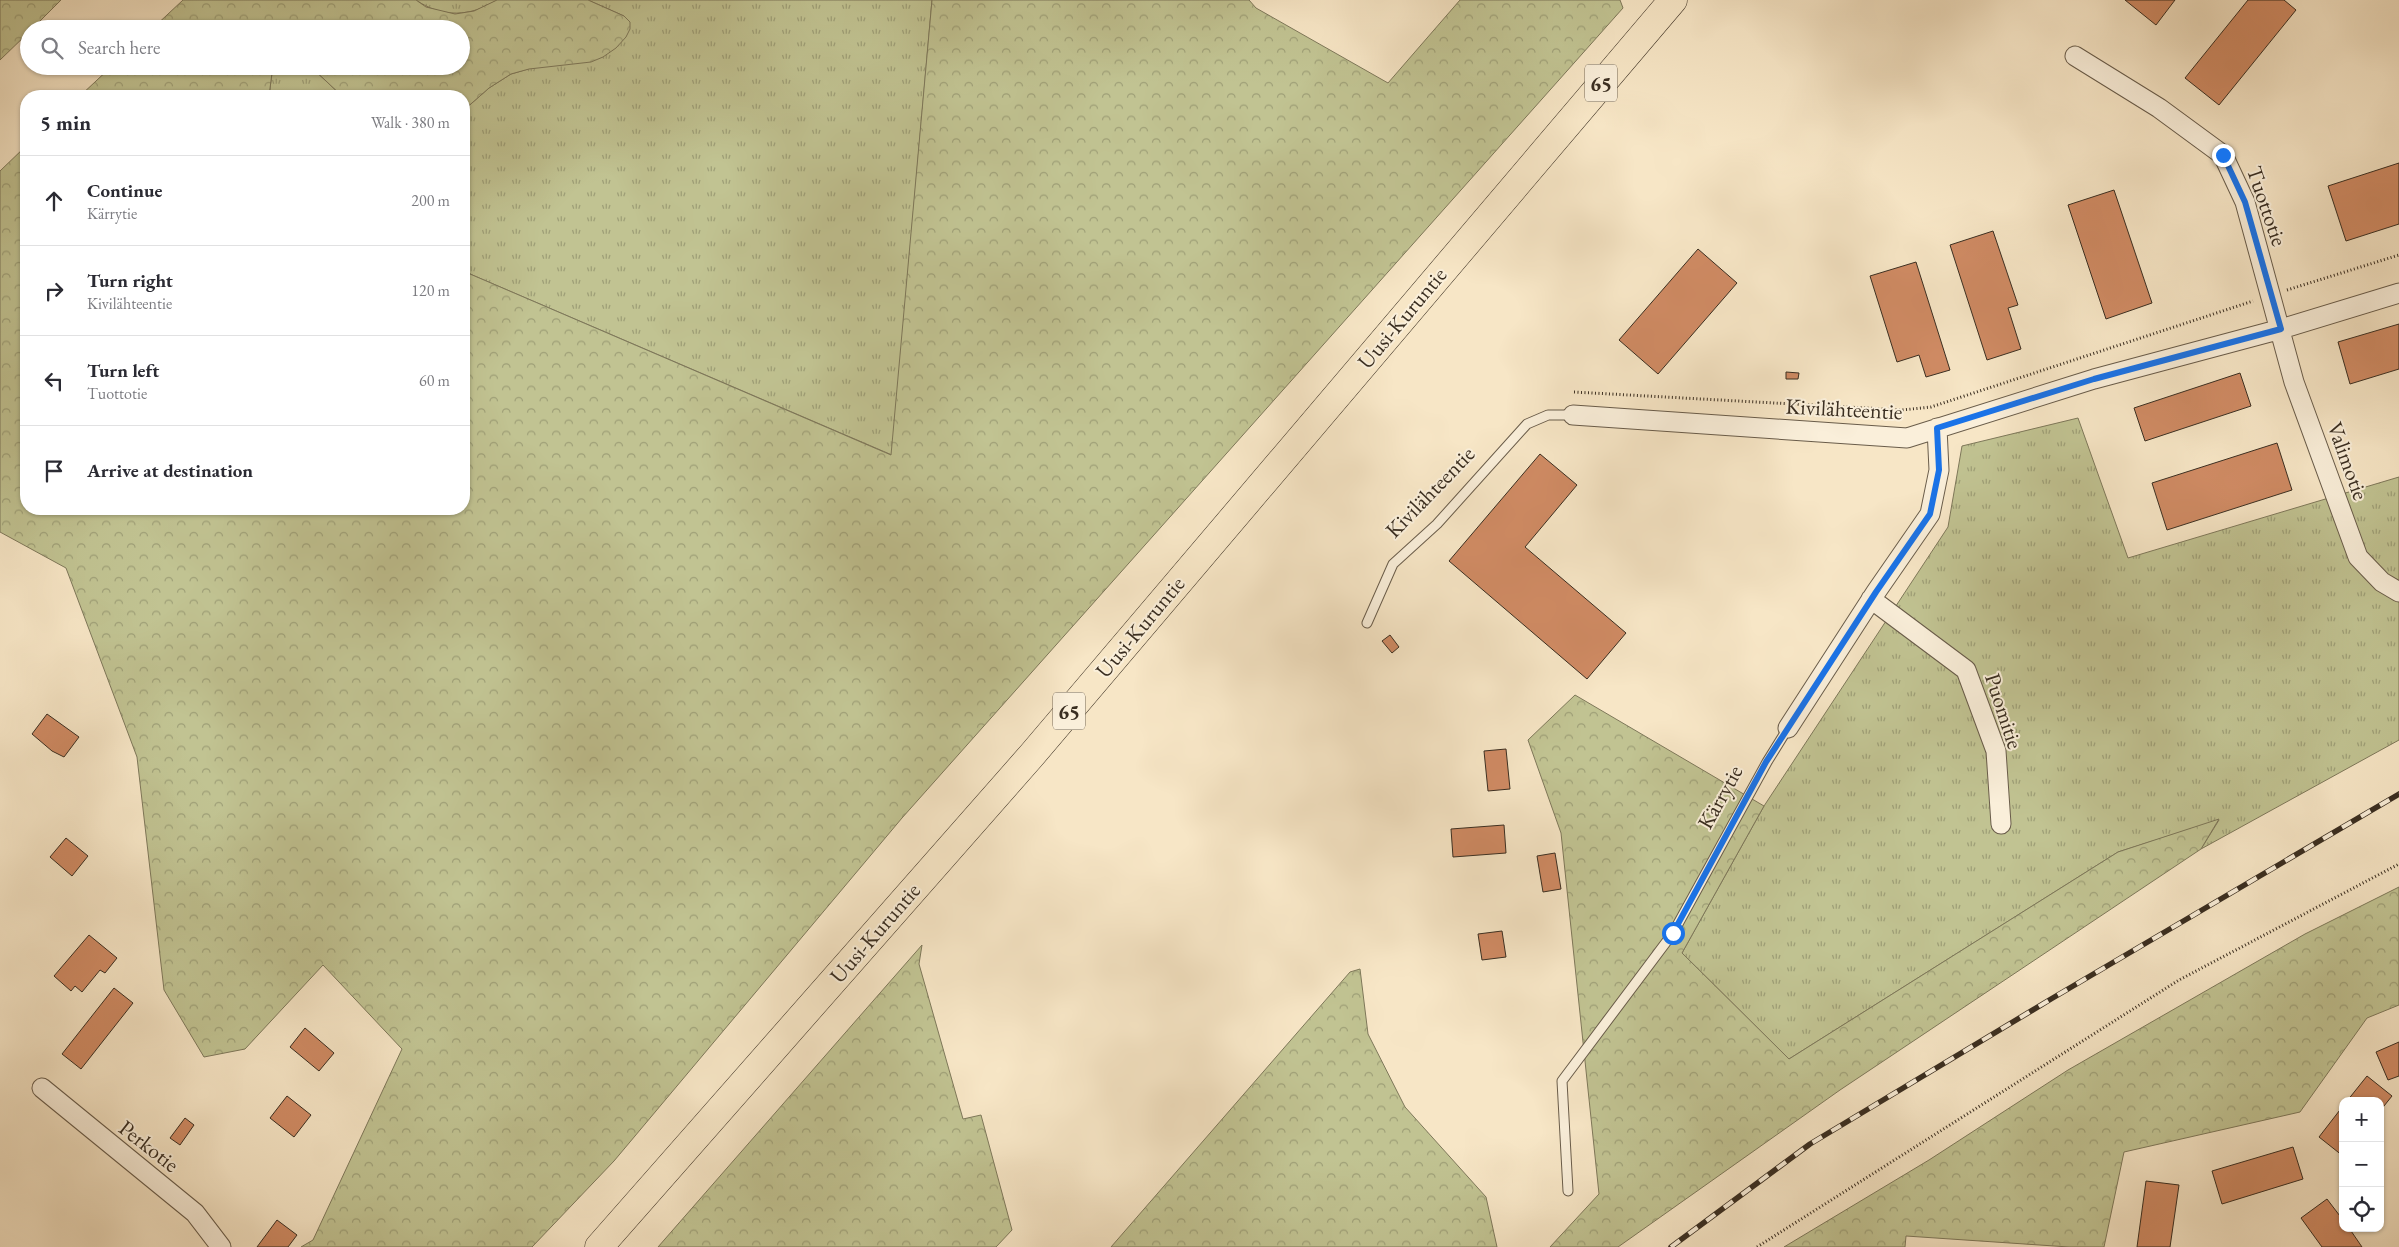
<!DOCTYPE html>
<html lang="en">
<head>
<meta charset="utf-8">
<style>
  body { margin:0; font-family:"EB Garamond",serif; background:#f7f7f7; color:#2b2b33 }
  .controls { position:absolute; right:15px; bottom:15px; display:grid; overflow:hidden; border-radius:10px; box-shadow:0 1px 4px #0004 }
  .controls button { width:45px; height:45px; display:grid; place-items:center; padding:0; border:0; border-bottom:1px solid #e1e1e2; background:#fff; color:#2b2b33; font:25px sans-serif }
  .stop { position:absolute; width:15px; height:15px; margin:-11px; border:4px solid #1a73e8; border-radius:50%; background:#fff }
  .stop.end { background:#1a73e8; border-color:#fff; box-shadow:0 1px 5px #0008 }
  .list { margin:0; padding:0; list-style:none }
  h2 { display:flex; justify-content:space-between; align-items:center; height:65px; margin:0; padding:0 20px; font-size:21px }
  h2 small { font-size:16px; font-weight:400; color:#7c7c81 }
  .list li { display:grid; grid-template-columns:32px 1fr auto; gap:15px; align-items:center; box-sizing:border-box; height:90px; padding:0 20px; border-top:1px solid #e1e1e2 }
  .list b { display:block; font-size:19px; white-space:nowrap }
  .list p { margin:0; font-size:16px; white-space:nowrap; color:#7c7c81 }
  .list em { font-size:16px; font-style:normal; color:#7c7c81 }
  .icon { flex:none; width:28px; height:28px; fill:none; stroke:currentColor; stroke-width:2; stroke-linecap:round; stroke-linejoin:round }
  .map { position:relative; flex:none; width:2399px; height:1247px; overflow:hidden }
  .search { position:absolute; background:#fff; box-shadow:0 1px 4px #0004; left:20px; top:20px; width:450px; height:55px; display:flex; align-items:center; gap:12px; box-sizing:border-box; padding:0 18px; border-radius:28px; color:#7c7c81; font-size:19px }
  .panel { position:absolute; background:#fff; box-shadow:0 1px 4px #0004; left:20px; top:90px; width:450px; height:425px; border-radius:20px }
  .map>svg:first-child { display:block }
</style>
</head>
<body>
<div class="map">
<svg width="2399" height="1247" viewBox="0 0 2399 1247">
  <defs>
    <pattern id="grass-tufts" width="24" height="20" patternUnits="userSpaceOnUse" patternTransform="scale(1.25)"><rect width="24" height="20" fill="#c1c392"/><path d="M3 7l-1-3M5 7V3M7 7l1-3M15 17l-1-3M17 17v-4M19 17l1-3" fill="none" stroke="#9e9f77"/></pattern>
    <pattern id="forest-crowns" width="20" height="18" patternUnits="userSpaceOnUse" patternTransform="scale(1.25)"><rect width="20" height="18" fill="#c1c392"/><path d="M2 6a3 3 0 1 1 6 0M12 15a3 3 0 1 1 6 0" fill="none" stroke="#9e9f77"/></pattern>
  </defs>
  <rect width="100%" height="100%" fill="#f7e6c6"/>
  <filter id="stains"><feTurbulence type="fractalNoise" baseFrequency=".004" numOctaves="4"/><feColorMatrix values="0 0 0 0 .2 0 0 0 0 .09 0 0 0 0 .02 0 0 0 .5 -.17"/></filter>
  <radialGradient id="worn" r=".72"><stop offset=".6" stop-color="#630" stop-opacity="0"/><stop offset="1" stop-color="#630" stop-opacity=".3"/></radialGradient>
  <path fill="url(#grass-tufts)" stroke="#7e785a" d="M416 0H497C471 17 442 18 416 0Z
    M588 0H932L892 455 470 274 464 266V110L489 88 511 74 528 69 624 16Z
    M276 66H310L342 96H269L272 73Z
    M2078 418 2128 558 2399 477V740L2201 849 2219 820 2118 852 1789 1059 1682 953 1764 806 1948 527 1962 446Z"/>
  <path fill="url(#forest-crowns)" stroke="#7e785a" d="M0 0H61L32 29H29V32L0 60Z
    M183 0H416L426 7 455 14 474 11 497 0H588L624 16 630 22V29L626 37 616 48 603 57 591 62 529 69 511 74 489 88 464 110V96H342L310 66H461V29H152Z
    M932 0H1249L1256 8 1388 83 1460 0H1620L1623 8 902 818 614 1161 532 1247H301L313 1240 402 1049 323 965 245 1049 204 1057 164 990 137 757 66 568 0 532V171L26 146V509H464V266L470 274 891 455Z
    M112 66H276L272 73 269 96H80Z
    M1575 695 1764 806 1682 953 1789 1059 2118 852 2219 819 2201 849 1840 1090 1618 1247H1550L1599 1194 1561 833 1528 740Z
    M2399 887V1005L2367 1018 2300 1112 2124 1152 2104 1247H2069L1906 1236 1905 1247H1784L1929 1160 2068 1070 2305 934Z
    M922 945 919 964 963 1119 981 1115 1012 1230 996 1247H658Z
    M1360 969 1368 1034 1405 1107 1486 1197 1497 1247H1111L1350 972Z"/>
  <path fill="#d08b64" stroke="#3a2e21" d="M2125 0H2175L2156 25Z
    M2248 0H2284L2296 10 2219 105 2185 78Z
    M2399 163V224L2346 241 2328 186Z
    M2114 190 2152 303 2106 319 2068 205Z
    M1993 231 2018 305 2008 308 2021 349 1987 360 1950 245Z
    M1698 249 1737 283 1658 374 1619 340Z
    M1916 262 1950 370 1926 377 1919 355 1897 362 1870 276Z
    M2399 324V369L2350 384 2338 342Z
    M1786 372 1799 373 1798 379H1786Z
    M2240 373 2251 406 2145 441 2134 408Z
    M2277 443 2292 490 2167 530 2152 483Z
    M1540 454 1577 485 1525 547 1626 633 1587 679 1449 561Z
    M1390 635 1399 647 1392 653 1382 641Z
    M47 714 79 737 64 757 52 751 32 734Z
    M1506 749 1510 789 1488 791 1484 751Z
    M1504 825 1506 853 1453 857 1451 829Z
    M66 838 88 856 72 876 50 857Z
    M1555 853 1561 889 1543 892 1537 856Z
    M1502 931 1506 957 1482 960 1478 934Z
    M89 935 117 958 105 973 100 970 82 992 75 986 71 991 54 976Z
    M114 988 133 1003 81 1069 62 1054Z
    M305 1028 334 1053 319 1071 290 1047Z
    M2399 1042V1076L2388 1080 2376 1052Z
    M2367 1076 2392 1096 2380 1111V1101H2347Z
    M287 1096 311 1115 294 1137 270 1118Z
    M2343 1106V1156L2319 1137Z
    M185 1118 194 1125 180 1145 170 1138Z
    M2293 1147 2303 1179 2222 1204 2212 1171Z
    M2146 1181 2179 1185 2170 1247H2137Z
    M2327 1199 2343 1220V1228H2349L2362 1247H2322L2301 1218Z
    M277 1220 297 1235 288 1247H257Z"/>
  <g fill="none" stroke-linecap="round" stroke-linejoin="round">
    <defs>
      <path id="lane" d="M1367 623 1393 564 1437 524 1527 424 1548 415H1573
        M1568 1191 1562 1081 1673 933 1767 762 1788 728"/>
      <path id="street" d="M2075 56 2159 108 2223 155 2245 202 2294 382 2358 557 2382 582 2399 592
        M1573 415 1907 438 2094 379 2281 329 2399 293
        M1871 599 1966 670 1996 751 2001 824
        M1788 728 1876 592 1930 514 1939 470 1937 428
        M42 1088 195 1213 221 1247"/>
      <path id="primary" d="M599 1247 1031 756 1673 0"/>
    </defs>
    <use href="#lane" stroke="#695c4a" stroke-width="11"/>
    <use href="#street" stroke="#695c4a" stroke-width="21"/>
    <use href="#primary" stroke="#3a2e21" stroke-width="29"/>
    <path stroke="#3a2e21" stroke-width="3" stroke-dasharray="1 2.5" stroke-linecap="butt" d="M2287 290 2399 255
      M1574 392 1902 410 1931 407 2253 301
      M1757 1247 2179 980 2399 864"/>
    <use href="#lane" stroke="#faefda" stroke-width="9"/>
    <use href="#street" stroke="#faefda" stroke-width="19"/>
    <use href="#primary" stroke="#f7e6c6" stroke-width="28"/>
    <defs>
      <path id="rail" d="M1671 1247 1810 1144 2051 999 2399 794"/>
    </defs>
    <use href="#rail" stroke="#3a2e21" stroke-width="5.5"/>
    <use href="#rail" stroke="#faefda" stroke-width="4" stroke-dasharray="11" stroke-linecap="butt"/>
  </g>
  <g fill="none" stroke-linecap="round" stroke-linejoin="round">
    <path stroke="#1a73e8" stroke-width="6" d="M1673 933 1766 762 1876 592 1930 514 1939 470 1937 428 2094 379 2281 329 2245 202 2223 155"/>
  </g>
  <g text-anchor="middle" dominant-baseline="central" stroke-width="4" stroke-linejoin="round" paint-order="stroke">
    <g fill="#faefda" stroke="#746858" stroke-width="1">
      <rect x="1585" y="64.5" width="32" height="37" rx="4"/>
      <rect x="1053" y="692.5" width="32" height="37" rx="4"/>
    </g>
    <g font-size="21" font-weight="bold" fill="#3a2e21">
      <text x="1601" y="83">65</text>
      <text x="1069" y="711">65</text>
    </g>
    <g font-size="22" fill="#3a2e21" stroke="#faefda">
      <text transform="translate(2267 206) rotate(71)">Tuottotie</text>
      <text transform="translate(1402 318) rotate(-50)">Uusi-Kuruntie</text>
      <text transform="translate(1844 409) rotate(3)">Kivilähteentie</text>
      <text transform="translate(2348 461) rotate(70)">Valimotie</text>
      <text transform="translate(1430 492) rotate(-46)">Kivilähteentie</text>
      <text transform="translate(1140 627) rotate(-50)">Uusi-Kuruntie</text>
      <text transform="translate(2004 711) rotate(72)">Puomitie</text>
      <text transform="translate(1720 797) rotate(-61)">Kärrytie</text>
      <text transform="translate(875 933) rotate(-49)">Uusi-Kuruntie</text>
      <text transform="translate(149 1146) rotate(38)">Perkotie</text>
    </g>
  </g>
  <rect width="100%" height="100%" filter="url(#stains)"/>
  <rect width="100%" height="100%" fill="url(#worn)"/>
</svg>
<div class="controls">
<button>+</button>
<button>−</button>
<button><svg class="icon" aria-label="locate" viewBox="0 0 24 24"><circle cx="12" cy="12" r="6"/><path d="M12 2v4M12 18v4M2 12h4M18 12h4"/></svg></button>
</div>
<div class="stop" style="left:1673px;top:933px"></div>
<div class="stop end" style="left:2223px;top:155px"></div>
<div class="search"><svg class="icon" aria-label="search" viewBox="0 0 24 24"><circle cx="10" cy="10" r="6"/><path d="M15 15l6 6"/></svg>Search here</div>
<section class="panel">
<h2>5 min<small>Walk · 380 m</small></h2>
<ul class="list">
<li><svg class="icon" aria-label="ahead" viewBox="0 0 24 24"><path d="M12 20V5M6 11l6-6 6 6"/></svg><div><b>Continue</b><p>Kärrytie</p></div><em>200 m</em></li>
<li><svg class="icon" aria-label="right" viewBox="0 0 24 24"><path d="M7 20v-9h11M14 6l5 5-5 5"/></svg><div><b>Turn right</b><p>Kivilähteentie</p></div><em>120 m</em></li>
<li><svg class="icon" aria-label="left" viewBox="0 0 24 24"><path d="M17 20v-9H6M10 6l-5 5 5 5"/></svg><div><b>Turn left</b><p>Tuottotie</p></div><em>60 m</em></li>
<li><svg class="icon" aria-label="arrive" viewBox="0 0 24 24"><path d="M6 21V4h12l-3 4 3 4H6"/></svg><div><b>Arrive at destination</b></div></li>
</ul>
</section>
</div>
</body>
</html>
